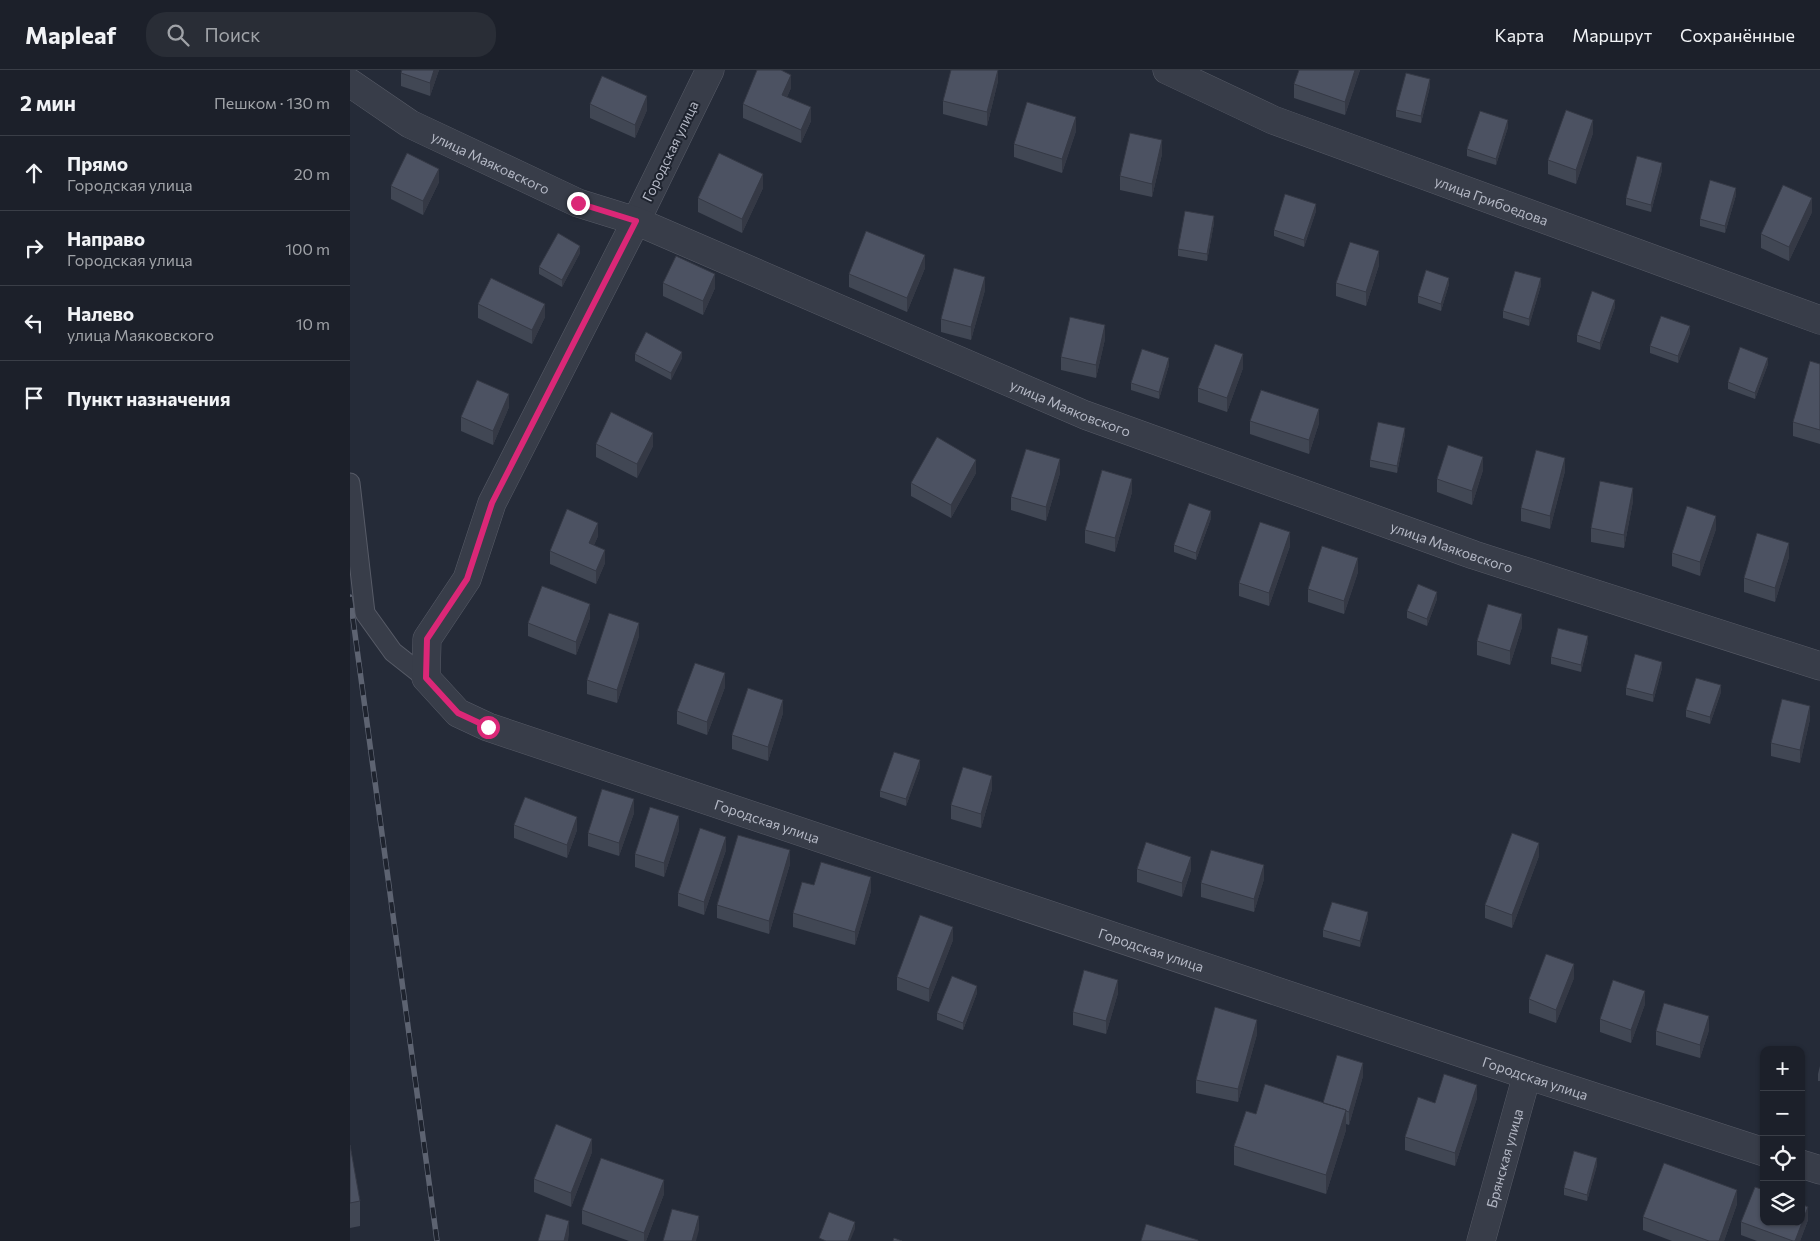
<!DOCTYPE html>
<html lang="ru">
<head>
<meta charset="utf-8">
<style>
  body { margin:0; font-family:Commissioner,sans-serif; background:#292d36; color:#f1f3f6 }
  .controls { position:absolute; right:15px; bottom:15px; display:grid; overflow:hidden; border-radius:10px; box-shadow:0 1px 4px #0004 }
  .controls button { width:45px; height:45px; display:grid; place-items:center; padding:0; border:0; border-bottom:1px solid #3a3e47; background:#1c202a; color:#f1f3f6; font:25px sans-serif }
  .stop { position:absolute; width:15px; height:15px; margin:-11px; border:4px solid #db2777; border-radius:50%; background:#fff }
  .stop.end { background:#db2777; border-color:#fff; box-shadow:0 1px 5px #0008 }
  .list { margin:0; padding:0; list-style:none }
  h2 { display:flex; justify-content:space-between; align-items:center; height:65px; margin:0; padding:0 20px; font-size:21px }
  h2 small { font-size:16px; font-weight:400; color:#a0a3a8 }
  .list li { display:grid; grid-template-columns:32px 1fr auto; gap:15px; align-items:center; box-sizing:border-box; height:75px; padding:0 20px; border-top:1px solid #3a3e47 }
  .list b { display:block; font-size:19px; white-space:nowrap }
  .list p { margin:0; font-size:16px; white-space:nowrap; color:#a0a3a8 }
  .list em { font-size:16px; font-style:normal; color:#a0a3a8 }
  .icon { flex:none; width:28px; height:28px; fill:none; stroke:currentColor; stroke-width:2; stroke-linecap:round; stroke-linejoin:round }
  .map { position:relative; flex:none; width:1470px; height:1171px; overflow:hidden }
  header { display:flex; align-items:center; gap:30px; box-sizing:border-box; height:70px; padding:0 25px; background:#1c202a; border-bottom:1px solid #3a3e47 }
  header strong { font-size:24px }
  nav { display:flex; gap:28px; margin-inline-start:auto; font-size:18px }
  .search { width:350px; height:45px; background:#292d36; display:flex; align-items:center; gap:12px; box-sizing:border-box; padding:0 18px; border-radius:20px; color:#a0a3a8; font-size:19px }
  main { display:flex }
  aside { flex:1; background:#1c202a }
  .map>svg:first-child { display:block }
</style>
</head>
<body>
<header>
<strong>Mapleaf</strong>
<div class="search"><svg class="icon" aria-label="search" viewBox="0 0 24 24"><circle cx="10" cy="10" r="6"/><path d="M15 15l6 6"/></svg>Поиск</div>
<nav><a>Карта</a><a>Маршрут</a><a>Сохранённые</a></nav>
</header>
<main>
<aside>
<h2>2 мин<small>Пешком · 130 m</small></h2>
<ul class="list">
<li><svg class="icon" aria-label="ahead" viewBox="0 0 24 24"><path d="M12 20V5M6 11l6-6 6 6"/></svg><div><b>Прямо</b><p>Городская улица</p></div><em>20 m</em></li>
<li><svg class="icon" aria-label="right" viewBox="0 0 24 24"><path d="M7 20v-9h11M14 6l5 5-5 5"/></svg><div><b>Направо</b><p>Городская улица</p></div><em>100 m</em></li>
<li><svg class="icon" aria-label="left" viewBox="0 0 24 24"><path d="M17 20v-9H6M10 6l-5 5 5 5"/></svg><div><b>Налево</b><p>улица Маяковского</p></div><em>10 m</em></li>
<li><svg class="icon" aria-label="arrive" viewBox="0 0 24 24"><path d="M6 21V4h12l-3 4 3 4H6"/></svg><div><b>Пункт назначения</b></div></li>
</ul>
</aside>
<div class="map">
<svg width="1470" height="1171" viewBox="0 0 1470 1171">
  <rect width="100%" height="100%" fill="#252b38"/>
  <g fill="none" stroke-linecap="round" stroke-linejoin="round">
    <defs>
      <path id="service" d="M0 413 15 543 43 582 76 608"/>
      <g id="minor">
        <path id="s1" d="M360 0 286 151 142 433 117 509 77 569 76 608 108 643 138 657 1177 1005 1414 1082"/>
        <path id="s2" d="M817 0 923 50 1470 250"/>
        <path id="s3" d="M0 13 60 54 228 133 286 151 735 345 1124 485 1470 596"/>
        <path d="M1451 1094 1470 1100"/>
        <path id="s4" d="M1131 1171 1177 1005"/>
      </g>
    </defs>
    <use href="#service" stroke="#575b67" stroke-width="21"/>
    <use href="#minor" stroke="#575b67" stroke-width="29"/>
    <use href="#service" stroke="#383d49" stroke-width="19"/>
    <use href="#minor" stroke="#383d49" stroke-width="28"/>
    <defs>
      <path id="rail" d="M0 527 87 1171"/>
    </defs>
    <use href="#rail" stroke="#5d6371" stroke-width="5.5"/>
    <use href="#rail" stroke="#1e232e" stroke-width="4" stroke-dasharray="11" stroke-linecap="butt"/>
  </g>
  <path fill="#414754" d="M52 0H89L80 26 51 16V3Z
    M648 0V11L637 56 593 44V31Z
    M949 0H1010L995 45 944 28V14Z
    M1080 16 1071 53 1046 47V40Z
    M441 18 437 27 461 51 451 73 393 48V34Z
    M240 34 297 40 285 68 240 48Z
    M1158 57 1146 95 1117 86V79Z
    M726 61 712 103 664 87V74Z
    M1243 63 1226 114 1198 104V90Z
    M812 84 802 127 770 120V106Z
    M1312 100 1301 142 1276 135V128Z
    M89 112 73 145 41 129V116Z
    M413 118 392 163 348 142V128Z
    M1386 125 1375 163 1350 156V149Z
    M966 141 954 177 924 166V160Z
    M1462 142 1439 191 1411 178V164Z
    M864 153 857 191 828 186V179Z
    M230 183 212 217 189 204V197Z
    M1029 195 1016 236 986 226V213Z
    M575 198 557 242 499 217V204Z
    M313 213 365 218 353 245 313 226Z
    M1099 214 1091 241 1068 233V226Z
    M1191 215 1179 256 1153 248V241Z
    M635 220 621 270 591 262V249Z
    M128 234 195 247 182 274 128 248Z
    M1265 237 1250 280 1227 272V265Z
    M1340 263 1328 293 1300 283V276Z
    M755 269 746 308 711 300V287Z
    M285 284 332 288 321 310 285 291Z
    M1418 294 1405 329 1378 319V312Z
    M1470 294V374L1443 366V352Z
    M819 295 809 329 781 320V313Z
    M893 298 877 342 848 332V318Z
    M159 337 143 375 111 361V347Z
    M900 351 969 353 959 384 900 364Z
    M1055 364 1047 403 1020 397V390Z
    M246 374 303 376 287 408 246 387Z
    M1133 400 1122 435 1087 422V409Z
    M1215 401 1200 459 1171 451V438Z
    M626 403 601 448 561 426V413Z
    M710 403 696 451 661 440V427Z
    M782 422 765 482 735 473V460Z
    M1283 431 1274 478 1241 472V458Z
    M861 448 846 490 824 482V475Z
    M1366 459 1350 506 1322 496V483Z
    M248 466 244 475 255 493 246 514 200 494V481Z
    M940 476 919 536 889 526V513Z
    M1439 487 1425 532 1394 522V508Z
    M1008 502 994 544 958 532V519Z
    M1087 529 1077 556 1057 548V541Z
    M240 548 226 585 178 566V553Z
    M1172 557 1160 595 1127 585V571Z
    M289 566 267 633 237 624V610Z
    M1238 572 1231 602 1201 594V587Z
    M1312 598 1303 632 1276 625V618Z
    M375 617 357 665 327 654V641Z
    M1371 622 1360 654 1336 647V640Z
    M433 643 418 691 382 679V665Z
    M1460 649 1450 693 1421 686V673Z
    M570 697 556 736 530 727V721Z
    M642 719 631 758 601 749V735Z
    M284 743 269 786 238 776V763Z
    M164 755 227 760 217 788 164 768Z
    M329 760 314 807 285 797V784Z
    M376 780 354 845 328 836V823Z
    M1189 786 1162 858 1135 848V835Z
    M440 794 419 864 367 848V835Z
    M787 799 841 800 832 827 787 812Z
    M914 809 904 842 851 827V813Z
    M521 821 505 875 443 857V843Z
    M1018 849 1010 877 973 867V860Z
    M603 870 579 932 547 920V907Z
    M1224 908 1206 953 1179 943V929Z
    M627 923 613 960 587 950V943Z
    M768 923 756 964 723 955V942Z
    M1295 934 1281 973 1250 962V949Z
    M1359 960 1350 988 1306 975V961Z
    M907 964 888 1032 846 1023V1010Z
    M1470 996V1011H1468V1004Z
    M1013 1006 999 1055 996 1054V1060L976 1124 884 1095V1076L906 1044 973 1033Z
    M1127 1028 1105 1096 1055 1080V1067L1085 1033Z
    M0 1075 10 1131V1156L0 1158Z
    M242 1082 221 1137 184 1122V1109Z
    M1247 1095 1237 1131 1214 1125V1118Z
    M314 1124 296 1171H279L232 1154V1140Z
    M1387 1134 1374 1171H1322L1293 1160V1147Z
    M1458 1150 1450 1171H1407L1391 1165V1152Z"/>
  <path fill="#353945" d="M84 0H89L80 26V13Z
    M648 0V11L637 56V42Z
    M1005 0H1010L995 45V32Z
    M441 5V18L432 38V25Z
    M1080 9V16L1071 53V46Z
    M297 26V40L285 68V55Z
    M461 37V51L451 73V60Z
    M726 47V61L712 103V89Z
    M1158 50V57L1146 95V89Z
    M1243 50V63L1226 114V100Z
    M812 70V84L802 127V114Z
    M1312 93V100L1301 142V135Z
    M89 99V112L73 145V131Z
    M413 104V118L392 163V149Z
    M1386 118V125L1375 163V156Z
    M1462 128V142L1439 191V177Z
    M966 134V141L954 177V170Z
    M864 146V153L857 191V184Z
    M230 176V183L212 217V210Z
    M1029 181V195L1016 236V222Z
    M575 185V198L557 242V228Z
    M365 204V218L353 245V231Z
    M635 207V220L621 270V257Z
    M1099 208V214L1091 241V234Z
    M1191 208V215L1179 256V249Z
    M1265 230V237L1250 280V273Z
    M195 234V247L182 274V260Z
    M755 255V269L746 308V295Z
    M1340 256V263L1328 293V286Z
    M332 282V288L321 310V303Z
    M893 284V298L877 342V328Z
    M819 288V295L809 329V322Z
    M1418 288V294L1405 329V323Z
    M159 324V337L143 375V361Z
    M969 339V353L959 384V370Z
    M1055 358V364L1047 403V396Z
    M303 363V376L287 408V394Z
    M1133 387V400L1122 435V421Z
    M1215 388V401L1200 459V446Z
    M710 389V403L696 451V437Z
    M626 390V403L601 448V435Z
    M782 409V422L765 482V468Z
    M1283 418V431L1274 478V465Z
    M861 441V448L846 490V483Z
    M1366 446V459L1350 506V492Z
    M248 453V466L239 487V473Z
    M940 462V476L919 536V523Z
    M1439 473V487L1425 532V518Z
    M255 480V493L246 514V501Z
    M1008 488V502L994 544V531Z
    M1087 522V529L1077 556V549Z
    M240 534V548L226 585V572Z
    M1172 544V557L1160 595V581Z
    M289 553V566L267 633V620Z
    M1238 566V572L1231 602V595Z
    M1312 592V598L1303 632V625Z
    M375 603V617L357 665V652Z
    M1371 615V622L1360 654V647Z
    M433 630V643L418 691V677Z
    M1460 636V649L1450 693V680Z
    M570 690V697L556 736V729Z
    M642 706V719L631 758V744Z
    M284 729V743L269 786V773Z
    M329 746V760L314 807V793Z
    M227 747V760L217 788V775Z
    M376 767V780L354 845V832Z
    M1189 773V786L1162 858V845Z
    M440 780V794L419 864V851Z
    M841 787V800L832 827V813Z
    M914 795V809L904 842V829Z
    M521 807V821L505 875V862Z
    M1018 842V849L1010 877V871Z
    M603 857V870L579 932V919Z
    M1224 894V908L1206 953V940Z
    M768 910V923L756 964V951Z
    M627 916V923L613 960V953Z
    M1295 921V934L1281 973V960Z
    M1359 946V960L1350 988V975Z
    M907 950V964L888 1032V1019Z
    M1013 993V1006L999 1055V1042Z
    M1127 1015V1028L1105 1096V1083Z
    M996 1040V1060L976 1124V1105Z
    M242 1069V1082L221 1137V1123Z
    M1247 1088V1095L1237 1131V1125Z
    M314 1110V1124L296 1171H294V1163Z
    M1387 1120V1134L1374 1171H1369Z
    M1458 1137V1150L1450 1171H1445Z
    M349 1146V1160L346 1171H342Z
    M219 1151V1165L218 1171H214Z
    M505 1152V1159L500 1171H498Z"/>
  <path fill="#4c5262" stroke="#353945" d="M52 0H84L80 13 51 3Z
    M407 0H431L441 5 432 25 461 37 451 60 393 34Z
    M601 0H648L637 42 593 31Z
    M949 0H1005L995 32 944 14Z
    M1056 3 1080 9 1071 46 1046 40Z
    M252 6 297 26 285 55 240 34Z
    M677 32 726 47 712 89 664 74Z
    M1216 40 1243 50 1226 100 1198 90Z
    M1130 41 1158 50 1146 89 1117 79Z
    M780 63 812 70 802 114 770 106Z
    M57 83 89 99 73 131 41 116Z
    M369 83 413 104 392 149 348 128Z
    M1287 86 1312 93 1301 135 1276 128Z
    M1360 110 1386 118 1375 156 1350 149Z
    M1433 115 1462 128 1439 177 1411 164Z
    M935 124 966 134 954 170 924 160Z
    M835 141 864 146 857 184 828 179Z
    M516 161 575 185 557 228 499 204Z
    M208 163 230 176 212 210 189 197Z
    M1000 172 1029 181 1016 222 986 213Z
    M326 186 365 204 353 231 313 213Z
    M604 198 635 207 621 257 591 249Z
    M1076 200 1099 208 1091 234 1068 226Z
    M1165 201 1191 208 1179 249 1153 241Z
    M141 208 195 234 182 260 128 234Z
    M1242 221 1265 230 1250 273 1227 265Z
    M1311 246 1340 256 1328 286 1300 276Z
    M720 247 755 255 746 295 711 287Z
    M296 262 332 282 321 303 285 284Z
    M865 274 893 284 877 328 848 318Z
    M1390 277 1418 288 1405 323 1378 312Z
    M792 279 819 288 809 322 781 313Z
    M1460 291 1470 294V360L1443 352Z
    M127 310 159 324 143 361 111 347Z
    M911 320 969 339 959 370 900 351Z
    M261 342 303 363 287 394 246 374Z
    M1028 352 1055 358 1047 396 1020 390Z
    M587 367 626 390 601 435 561 413Z
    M1098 375 1133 387 1122 421 1087 409Z
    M676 379 710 389 696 437 661 427Z
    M1186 380 1215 388 1200 446 1171 438Z
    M752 400 782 409 765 468 735 460Z
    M1250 411 1283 418 1274 465 1241 458Z
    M839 433 861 441 846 483 824 475Z
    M1337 436 1366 446 1350 492 1322 483Z
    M217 439 248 453 239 473 255 480 246 501 200 481Z
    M910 452 940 462 919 523 889 513Z
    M1407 463 1439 473 1425 518 1394 508Z
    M972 476 1008 488 994 531 958 519Z
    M1068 514 1087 522 1077 549 1057 541Z
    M192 516 240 534 226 572 178 553Z
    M1138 534 1172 544 1160 581 1127 571Z
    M259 543 289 553 267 620 237 610Z
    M1208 558 1238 566 1231 595 1201 587Z
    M1285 584 1312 592 1303 625 1276 618Z
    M345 593 375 603 357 652 327 641Z
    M1346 608 1371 615 1360 647 1336 640Z
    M398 618 433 630 418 677 382 665Z
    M1432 629 1460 636 1450 680 1421 673Z
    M544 682 570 690 556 729 530 721Z
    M613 697 642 706 631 744 601 735Z
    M252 719 284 729 269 773 238 763Z
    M175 727 227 747 217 775 164 755Z
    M300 737 329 746 314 793 285 784Z
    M350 758 376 767 354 832 328 823Z
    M1162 763 1189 773 1162 845 1135 835Z
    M388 765 440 780 419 851 367 835Z
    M796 772 841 787 832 813 787 799Z
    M861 780 914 795 904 829 851 813Z
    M471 792 521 807 505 862 443 843 452 812 464 815Z
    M982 832 1018 842 1010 871 973 860Z
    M570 845 603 857 579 919 547 907Z
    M1196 884 1224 894 1206 940 1179 929Z
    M734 900 768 910 756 951 723 942Z
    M602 906 627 916 613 953 587 943Z
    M1263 910 1295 921 1281 960 1250 949Z
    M1314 933 1359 946 1350 975 1306 961Z
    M865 937 907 950 888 1019 846 1010Z
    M987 985 1013 993 999 1042 996 1041V1040L973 1033Z
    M1094 1004 1127 1015 1105 1083 1055 1067 1068 1027 1085 1033Z
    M915 1014 996 1040 976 1105 884 1076 896 1041 906 1044Z
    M206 1054 242 1069 221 1123 184 1109Z
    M0 1075 10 1131 0 1133Z
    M1224 1081 1247 1088 1237 1125 1214 1118Z
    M251 1088 314 1110 294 1163 232 1140Z
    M1314 1093 1387 1120 1369 1171H1359L1293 1147Z
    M1405 1117 1414 1120V1152H1451V1134L1458 1137 1445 1171H1443L1391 1152Z
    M322 1139 349 1146 342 1171H313Z
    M479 1142 505 1152 498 1171H476L469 1168Z
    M196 1144 219 1151 214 1171H188Z
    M796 1154 848 1170V1171H791Z
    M544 1168 552 1171H543Z"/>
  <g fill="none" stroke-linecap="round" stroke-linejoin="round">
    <path stroke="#db2777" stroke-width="6" d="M138 657 108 643 76 608 77 569 117 509 142 433 286 151 228 133"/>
  </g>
  <g text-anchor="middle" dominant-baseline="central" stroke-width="4" stroke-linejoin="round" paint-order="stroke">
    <g font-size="14" fill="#b4b8c5" stroke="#1e232e">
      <text transform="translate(320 81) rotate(-64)">Городская улица</text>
      <text stroke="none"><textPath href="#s3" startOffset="162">улица Маяковского</textPath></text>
      <text stroke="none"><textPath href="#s2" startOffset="350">улица Грибоедова</textPath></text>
      <text stroke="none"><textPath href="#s3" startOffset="792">улица Маяковского</textPath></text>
      <text stroke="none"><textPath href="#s3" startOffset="1198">улица Маяковского</textPath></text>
      <text stroke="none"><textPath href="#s1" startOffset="1051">Городская улица</textPath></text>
      <text stroke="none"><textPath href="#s1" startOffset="1456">Городская улица</textPath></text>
      <text stroke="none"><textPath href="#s1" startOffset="1861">Городская улица</textPath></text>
      <text stroke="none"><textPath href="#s4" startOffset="86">Брянская улица</textPath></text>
    </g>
  </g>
</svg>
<div class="controls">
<button>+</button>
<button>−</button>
<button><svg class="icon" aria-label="locate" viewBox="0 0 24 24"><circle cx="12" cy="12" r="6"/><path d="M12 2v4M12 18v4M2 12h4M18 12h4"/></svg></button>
<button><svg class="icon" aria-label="layers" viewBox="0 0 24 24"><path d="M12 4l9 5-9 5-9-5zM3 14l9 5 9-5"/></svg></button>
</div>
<div class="stop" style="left:138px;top:657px"></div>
<div class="stop end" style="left:228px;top:133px"></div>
</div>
</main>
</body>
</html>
